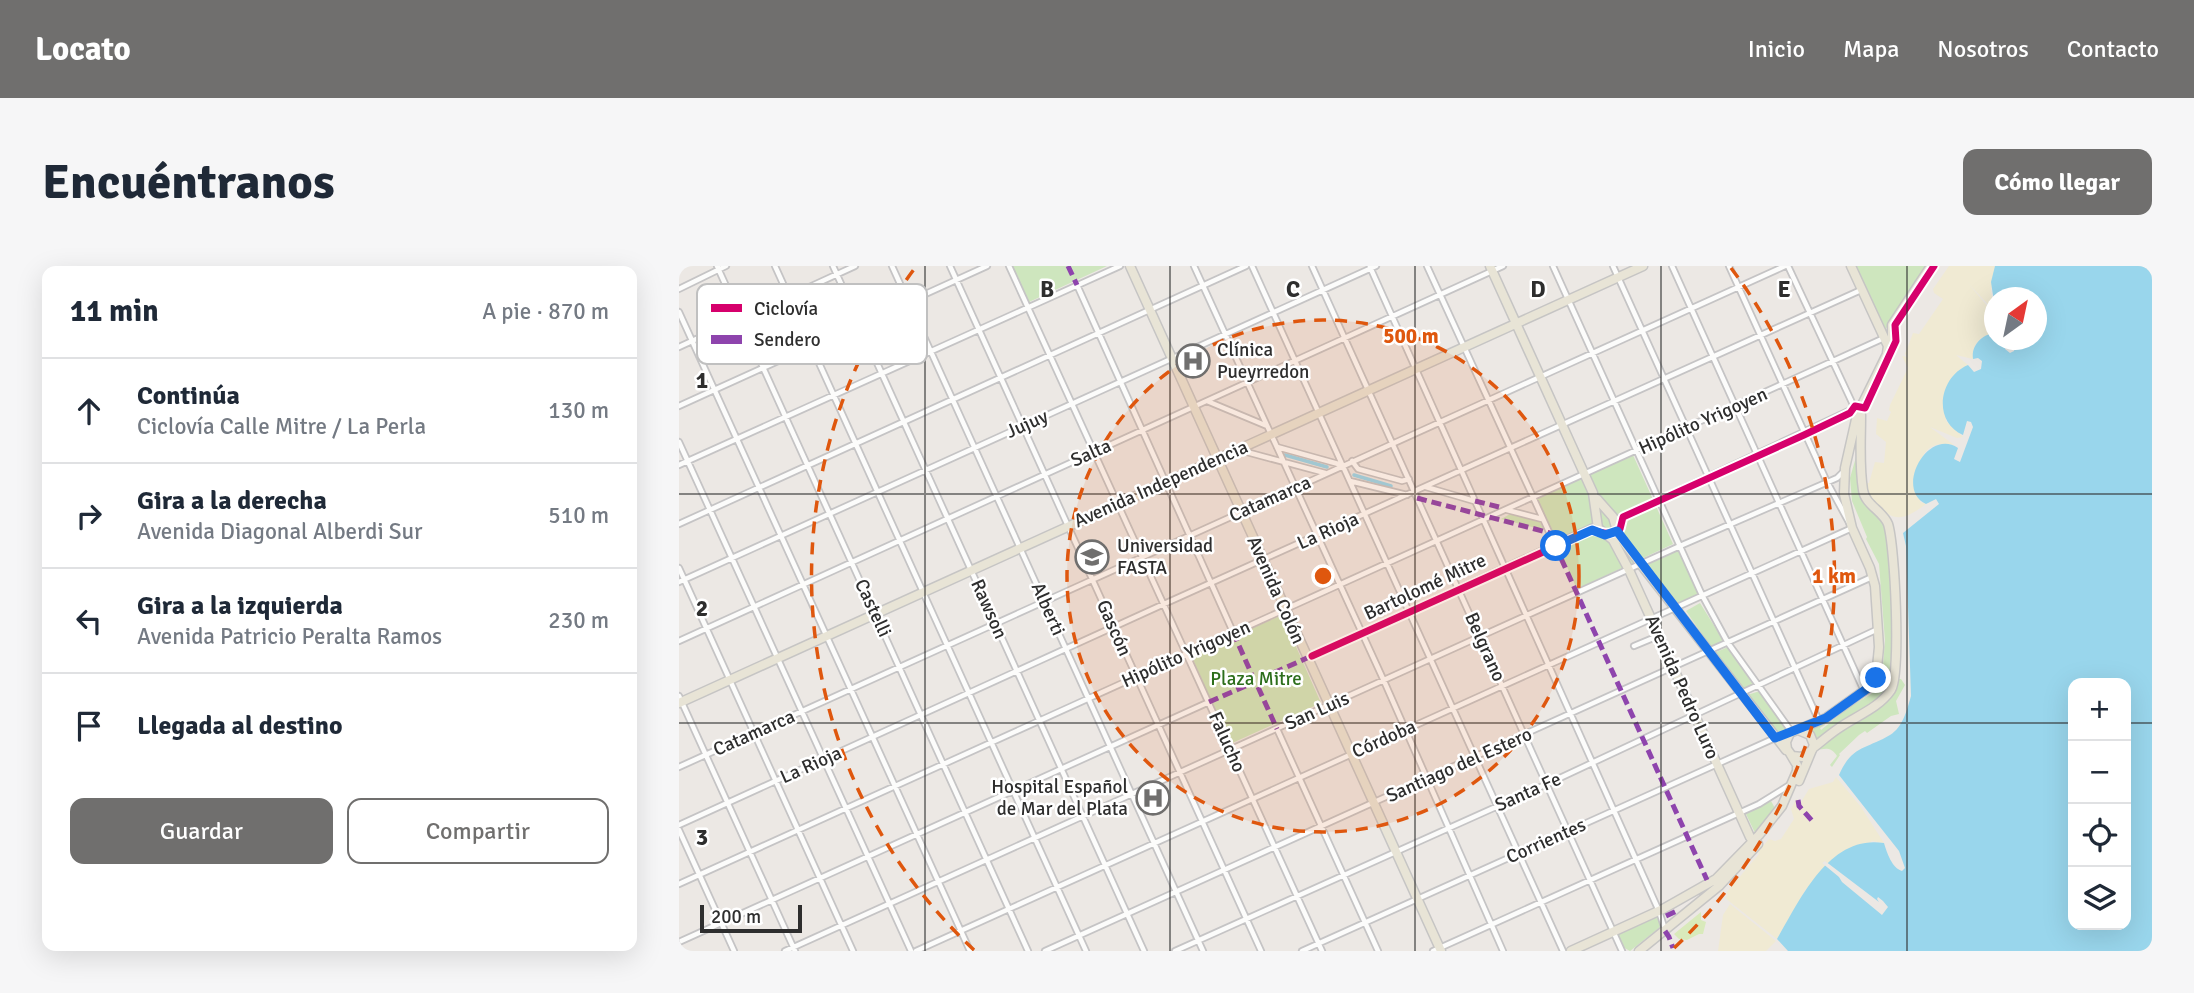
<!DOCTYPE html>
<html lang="es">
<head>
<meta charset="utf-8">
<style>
  body { margin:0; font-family:Signika,sans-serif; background:#f6f6f7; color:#1f2937 }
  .controls { position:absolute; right:21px; bottom:21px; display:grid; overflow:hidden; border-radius:14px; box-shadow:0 7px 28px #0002 }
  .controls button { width:63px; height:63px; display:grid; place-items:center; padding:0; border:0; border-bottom:2px solid #e0e1e3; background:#fff; color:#1f2937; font:35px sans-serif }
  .compass { position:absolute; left:1305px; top:21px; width:63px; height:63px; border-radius:50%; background:#fff; box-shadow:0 7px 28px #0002; rotate:33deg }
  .scale { position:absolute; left:21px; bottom:18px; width:102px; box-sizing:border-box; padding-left:7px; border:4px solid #2e2e2e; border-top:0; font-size:19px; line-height:24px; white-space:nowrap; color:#2e2e2e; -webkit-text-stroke:5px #fff; paint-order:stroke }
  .stop { position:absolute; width:21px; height:21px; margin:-16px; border:5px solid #1a73e8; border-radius:50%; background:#fff }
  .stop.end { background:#1a73e8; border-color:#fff; box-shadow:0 2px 7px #0008 }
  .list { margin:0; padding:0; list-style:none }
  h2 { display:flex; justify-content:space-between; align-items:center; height:91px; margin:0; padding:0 28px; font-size:30px }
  h2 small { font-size:23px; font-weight:400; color:#747a83 }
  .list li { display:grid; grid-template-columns:46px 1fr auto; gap:21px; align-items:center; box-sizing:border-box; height:105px; padding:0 28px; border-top:2px solid #e0e1e3 }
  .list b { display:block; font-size:26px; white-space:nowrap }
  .list p { margin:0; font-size:23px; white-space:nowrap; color:#747a83 }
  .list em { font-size:23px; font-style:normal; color:#747a83 }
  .actions { display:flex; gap:14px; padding:21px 28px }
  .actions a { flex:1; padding:16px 0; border:2px solid #706f6e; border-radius:14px; text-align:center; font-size:24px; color:#706f6e }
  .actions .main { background:#706f6e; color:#fff }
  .icon { flex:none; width:38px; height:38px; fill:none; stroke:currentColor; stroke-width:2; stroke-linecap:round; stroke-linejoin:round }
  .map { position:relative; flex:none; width:1473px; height:685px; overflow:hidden; border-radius:14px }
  header { display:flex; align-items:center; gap:42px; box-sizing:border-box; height:98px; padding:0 35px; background:#706f6e; color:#fff }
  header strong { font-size:33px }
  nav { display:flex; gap:38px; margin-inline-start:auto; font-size:24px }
  .intro { display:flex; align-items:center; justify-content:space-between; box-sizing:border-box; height:168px; padding:0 42px }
  h1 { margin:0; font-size:49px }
  .button { padding:18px 32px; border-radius:14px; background:#706f6e; color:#fff; font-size:24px; font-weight:700 }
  main { display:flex; gap:42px; padding:0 42px }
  aside { flex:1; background:#fff; border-radius:14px; box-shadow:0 7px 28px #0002 }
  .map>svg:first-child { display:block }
</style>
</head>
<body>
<header>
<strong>Locato</strong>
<nav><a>Inicio</a><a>Mapa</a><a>Nosotros</a><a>Contacto</a></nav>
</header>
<div class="intro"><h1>Encuéntranos</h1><a class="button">Cómo llegar</a></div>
<main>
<aside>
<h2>11 min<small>A pie · 870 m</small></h2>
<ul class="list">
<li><svg class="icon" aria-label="ahead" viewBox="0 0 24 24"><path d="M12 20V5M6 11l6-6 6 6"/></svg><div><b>Continúa</b><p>Ciclovía Calle Mitre / La Perla</p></div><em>130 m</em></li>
<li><svg class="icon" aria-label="right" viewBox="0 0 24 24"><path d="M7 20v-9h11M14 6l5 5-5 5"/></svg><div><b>Gira a la derecha</b><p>Avenida Diagonal Alberdi Sur</p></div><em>510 m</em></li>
<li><svg class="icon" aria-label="left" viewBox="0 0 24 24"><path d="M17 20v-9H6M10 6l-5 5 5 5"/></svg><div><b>Gira a la izquierda</b><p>Avenida Patricio Peralta Ramos</p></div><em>230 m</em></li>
<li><svg class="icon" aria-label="arrive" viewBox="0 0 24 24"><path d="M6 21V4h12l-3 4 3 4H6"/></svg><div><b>Llegada al destino</b></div></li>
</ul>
<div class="actions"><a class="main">Guardar</a><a>Compartir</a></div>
</aside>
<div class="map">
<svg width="1473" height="685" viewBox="0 0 1473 685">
  <rect width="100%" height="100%" fill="#ece8e4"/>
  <path fill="#cee6be" d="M333 0H428L350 36Z
    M1176 0H1250L1206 64Z
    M954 189 994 278 898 323 857 232Z
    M1177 191 1181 226 1205 254 1210 273 1215 371 1210 420 1203 430 1139 474 1131 463 1144 457 1146 459 1141 462 1142 464 1169 442 1192 428 1201 418 1203 412 1206 375 1200 298 1187 273 1188 271 1173 235 1171 212Z
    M833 247 860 254 865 264 822 253Z
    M1000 284 1020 328 998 337 968 299Z
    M1021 337 1044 374 1032 381 1007 345Z
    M603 349 642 437 551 478 512 389Z
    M1049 381 1077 417V418L1064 424 1035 387Z
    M1218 413H1222L1226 419 1217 435 1220 448 1212 450 1188 467 1186 465 1180 469 1160 488 1161 489 1153 501 1151 499 1158 490C1152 480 1145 483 1138 484L1163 463 1191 445Z
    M1081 425 1106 461V465L1098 469 1068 429Z
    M1092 535 1097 544 1078 568 1076 567 1067 548Z
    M977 650 982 659 980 662 951 685 942 680 938 668Z"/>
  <path fill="#f0ead3" d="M1270 0H1316L1312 25 1315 45 1289 17 1315 48V67C1302 70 1292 78 1294 93L1277 89 1289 99C1267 108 1269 135 1267 155L1284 171 1278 172 1251 161 1275 179C1234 171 1240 210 1241 236L1247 238C1229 251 1218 258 1201 242 1192 234 1188 229 1187 217H1190L1196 196 1205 197 1207 176 1197 168 1198 152 1208 155 1212 146 1210 144 1211 139 1229 102 1223 90 1229 91 1226 88 1234 67 1240 68 1264 33 1255 27 1254 23Z
    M1157 511 1182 541 1205 577 1193 575 1127 623 1098 673 1046 632 1049 629 1047 627 1080 588 1079 586 1090 573 1096 575 1102 573 1115 553 1112 543 1117 533 1122 536 1130 523 1154 516Z
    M1051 638 1097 675 1087 685H1039L1044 649Z"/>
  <path fill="#d9eabb" d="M1022 646V654L1027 656 1024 668H1020L1008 674 1000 673 995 668Z"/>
  <path fill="#99d6ec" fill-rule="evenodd" d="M1316 0H1473V685H1109L1098 673C1121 634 1150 568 1205 577 1208 587 1213 602 1223 605L1226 602 1220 585 1160 509C1173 479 1188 483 1211 469 1224 461 1228 444 1232 430L1227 280 1224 267 1260 238 1257 233 1247 238C1215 223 1249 161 1279 182L1275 193 1281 196 1294 161 1292 156 1288 155 1284 169C1253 155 1260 111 1289 99L1295 106 1302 103 1303 95 1299 92 1294 93C1292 79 1303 69 1315 67L1316 74H1329L1326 83 1331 87 1335 85 1338 74H1358V32H1316L1315 36 1312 16ZM1394 417H1447V659H1394Z"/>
  <path fill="#ece8e4" d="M1146 595 1200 636 1198 633 1199 631 1204 635 1209 641 1203 649 1163 616 1160 611 1143 597Z"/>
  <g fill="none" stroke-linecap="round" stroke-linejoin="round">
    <path stroke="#99d6ec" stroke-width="3.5" d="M606 189 648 201
      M675 209 712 220"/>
    <defs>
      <path id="minor" d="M38 0 349 685
        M96 0 407 685
        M154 0 465 685
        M213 0 524 685
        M271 0 582 685
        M330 0 643 685
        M515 0 705 415 824 685
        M573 0 884 685
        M633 0 943 685
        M748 0 876 279
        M874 0 1023 329 1049 377 1112 465
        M934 0 1140 455
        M993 0 1185 425
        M1109 0 1177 145
        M691 1 980 645 986 664
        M398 19 554 366
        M0 23 47 0
        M0 46 291 685
        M0 81 176 0
        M528 135 588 160
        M0 140 308 0
        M0 176 232 685
        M598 181 663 199
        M560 184 646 207
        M673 195 679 203 723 215 730 213
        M0 199 441 0
        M671 215 728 229
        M747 221 795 235
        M828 244 863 253
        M936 254 1174 143
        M0 258 567 0
        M0 302 174 685
        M0 316 697 0
        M0 375 824 0
        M955 380 979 370
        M629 392 918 259
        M0 430 116 685
        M598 463 699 685
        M0 501 1106 0
        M0 559 485 338 1182 24
        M0 564 55 685
        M0 618 1205 72
        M0 676 530 436
        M106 685 1001 280 1158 212 1164 206
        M237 685 1173 262 1148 216 1050 0
        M366 685 1193 311
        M496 685 868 518 1199 363
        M623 685 1096 472
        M754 685 1080 538 1109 520"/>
      <path id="primary" d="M451 0 762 685
        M811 0 914 227 919 262 934 274 950 304 1071 571 1077 580
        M1172 0 1209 80 1208 87
        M918 233 934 251 939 268 946 278 1107 484
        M0 437 964 0
        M1119 464 1131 469 1135 479 1120 515
        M1134 482C1143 475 1151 468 1160 462 1177 450 1200 442 1212 424 1222 407 1216 280 1209 258 1204 245 1186 239 1184 224 1180 199 1182 174 1182 149
        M1133 484 1123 491 1113 490 1108 483 1107 476 1111 467 1147 452 1189 422 1197 412 1200 381 1196 320 1191 302 1173 262 1165 228 1166 202 1178 149 1213 78V59L1252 0
        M892 685 984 643 1037 613 1080 569 1103 540 1118 505V499L1112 489
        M960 685 1040 620 1079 578"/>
    </defs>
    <use href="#minor" stroke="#c5c4c5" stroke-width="8"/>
    <use href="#primary" stroke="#c6c5c4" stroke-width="11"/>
    <use href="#minor" stroke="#fcfcfb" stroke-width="4.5"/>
    <use href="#primary" stroke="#e8e4d6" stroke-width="8"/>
    <path stroke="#8e44ad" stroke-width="5" stroke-dasharray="10 5" stroke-linecap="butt" d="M389 0 398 19
      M738 232 871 267
      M796 235 820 241
      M876 279 1028 614
      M554 366 573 409
      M581 413 628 392
      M579 421 598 463
      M530 436 569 419
      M1119 534 1120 540 1135 557
      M987 650 1000 644
      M986 665 990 671 994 682"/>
    <defs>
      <path id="cycleway" d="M633 390 913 264C926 267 929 270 941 263L944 251 1125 169 1171 147 1176 140 1186 142 1217 75 1216 59 1255 0"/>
    </defs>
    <use href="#cycleway" stroke="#fff" stroke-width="11"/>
    <use href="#cycleway" stroke="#d6006c" stroke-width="7"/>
  </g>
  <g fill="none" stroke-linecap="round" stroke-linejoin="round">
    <path stroke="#1a73e8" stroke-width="9" d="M877 280 913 264 926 269 938 265 1096 472 1147 452 1189 422 1197 412"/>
  </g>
  <path fill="none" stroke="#2e2e2e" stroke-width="2" stroke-opacity="0.55" d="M246 0V685M491 0V685M736 0V685M982 0V685M1228 0V685M0 228H1473M0 457H1394M1447 457H1473"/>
  <circle cx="644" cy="310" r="256" fill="#df570e" fill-opacity=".12"/>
  <g fill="none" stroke="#df570e" stroke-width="3.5" stroke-dasharray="12 9">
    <circle cx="644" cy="310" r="256"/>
    <path d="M295 684A511 511 0 0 1 236 2M1052 2A511 511 0 0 1 993 684"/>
  </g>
  <defs>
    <symbol id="hospital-ring" viewBox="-11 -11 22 22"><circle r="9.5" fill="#fff" stroke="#706f6e" stroke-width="1.5"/><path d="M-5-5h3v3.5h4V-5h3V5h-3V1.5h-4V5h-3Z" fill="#706f6e"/></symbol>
    <symbol id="university-ring" viewBox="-11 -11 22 22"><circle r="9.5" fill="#fff" stroke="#706f6e" stroke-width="1.5"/><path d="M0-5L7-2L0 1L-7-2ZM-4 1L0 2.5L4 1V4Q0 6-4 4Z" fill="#706f6e"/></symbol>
  </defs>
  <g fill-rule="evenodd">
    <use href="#hospital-ring" x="495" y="76" width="38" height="38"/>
    <use href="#university-ring" x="394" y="272" width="38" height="38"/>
    <use href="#hospital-ring" x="455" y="513" width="38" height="38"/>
  </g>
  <g text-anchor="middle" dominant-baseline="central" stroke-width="5" stroke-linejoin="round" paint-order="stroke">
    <g font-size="19" fill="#2e2e2e" stroke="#fff" text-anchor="start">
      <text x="538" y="84">Clínica<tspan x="538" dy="22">Pueyrredon</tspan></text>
      <text x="438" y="280">Universidad<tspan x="438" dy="22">FASTA</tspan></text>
      <text x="449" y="521" text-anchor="end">Hospital Español<tspan x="449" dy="22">de Mar del Plata</tspan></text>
    </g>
    <g font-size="19" fill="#2e2e2e" stroke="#fff">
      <text transform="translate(1024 155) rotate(-24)">Hipólito Yrigoyen</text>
      <text transform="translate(348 158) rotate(-24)">Jujuy</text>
      <text transform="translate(412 187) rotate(-24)">Salta</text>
      <text transform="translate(482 218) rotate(-24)">Avenida Independencia</text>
      <text transform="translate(591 233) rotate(-24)">Catamarca</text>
      <text transform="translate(649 265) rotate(-24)">La Rioja</text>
      <text transform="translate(746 321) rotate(-25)">Bartolomé Mitre</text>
      <text transform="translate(597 324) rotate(66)">Avenida Colón</text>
      <text transform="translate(194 342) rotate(65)">Castelli</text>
      <text transform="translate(310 343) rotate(66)">Rawson</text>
      <text transform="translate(369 343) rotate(66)">Alberti</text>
      <text transform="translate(435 362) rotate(66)">Gascón</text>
      <text transform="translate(806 381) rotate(66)">Belgrano</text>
      <text transform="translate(507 388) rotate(-24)">Hipólito Yrigoyen</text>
      <text transform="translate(1003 421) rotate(66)">Avenida Pedro Luro</text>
      <text transform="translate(638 445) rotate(-24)">San Luis</text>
      <text transform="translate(75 467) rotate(-24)">Catamarca</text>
      <text transform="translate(705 473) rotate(-24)">Córdoba</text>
      <text transform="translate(548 476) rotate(66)">Falucho</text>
      <text transform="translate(132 499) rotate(-24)">La Rioja</text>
      <text transform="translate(780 499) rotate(-24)">Santiago del Estero</text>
      <text transform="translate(849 526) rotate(-24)">Santa Fe</text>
      <text transform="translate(867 575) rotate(-24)">Corrientes</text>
    </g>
    <g font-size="19" fill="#2c6e1b" stroke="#fff">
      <text x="577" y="413">Plaza Mitre</text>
    </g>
  </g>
  <rect x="18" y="18" width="230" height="80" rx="10" fill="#fff" stroke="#c0c0c0" stroke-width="2"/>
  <rect x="32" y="38" width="31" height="8" fill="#d6006c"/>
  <rect x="32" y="69" width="31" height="9" fill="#8e44ad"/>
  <g font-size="19" fill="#2e2e2e">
    <text x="75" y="49">Ciclovía</text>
    <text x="75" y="80">Sendero</text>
  </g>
  <g font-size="23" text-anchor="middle" font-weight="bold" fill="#2e2e2e" stroke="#fff" stroke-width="5" stroke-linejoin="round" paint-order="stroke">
    <text x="368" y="31">B</text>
    <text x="614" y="31">C</text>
    <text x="859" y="31">D</text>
    <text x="1105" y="31">E</text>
    <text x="23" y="122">1</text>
    <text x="23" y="350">2</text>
    <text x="23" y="579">3</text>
  </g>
  <circle cx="644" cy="310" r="10" fill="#df570e" stroke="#fff" stroke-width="3.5"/>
  <g font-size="21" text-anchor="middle" font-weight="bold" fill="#df570e" stroke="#fff" stroke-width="5" stroke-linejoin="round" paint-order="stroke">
    <text x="732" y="77">500 m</text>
    <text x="1155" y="317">1 km</text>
  </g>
</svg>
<div class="controls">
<button>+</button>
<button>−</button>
<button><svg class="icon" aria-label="locate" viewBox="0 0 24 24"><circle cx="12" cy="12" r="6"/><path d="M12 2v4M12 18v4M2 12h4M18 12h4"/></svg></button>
<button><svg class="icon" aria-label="layers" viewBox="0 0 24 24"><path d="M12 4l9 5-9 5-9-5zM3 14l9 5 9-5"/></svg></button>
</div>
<svg class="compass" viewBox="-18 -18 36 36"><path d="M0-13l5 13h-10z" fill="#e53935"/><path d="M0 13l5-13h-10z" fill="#747a83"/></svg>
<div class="scale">200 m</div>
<div class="stop" style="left:877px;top:280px"></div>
<div class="stop end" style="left:1197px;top:412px"></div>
</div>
</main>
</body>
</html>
